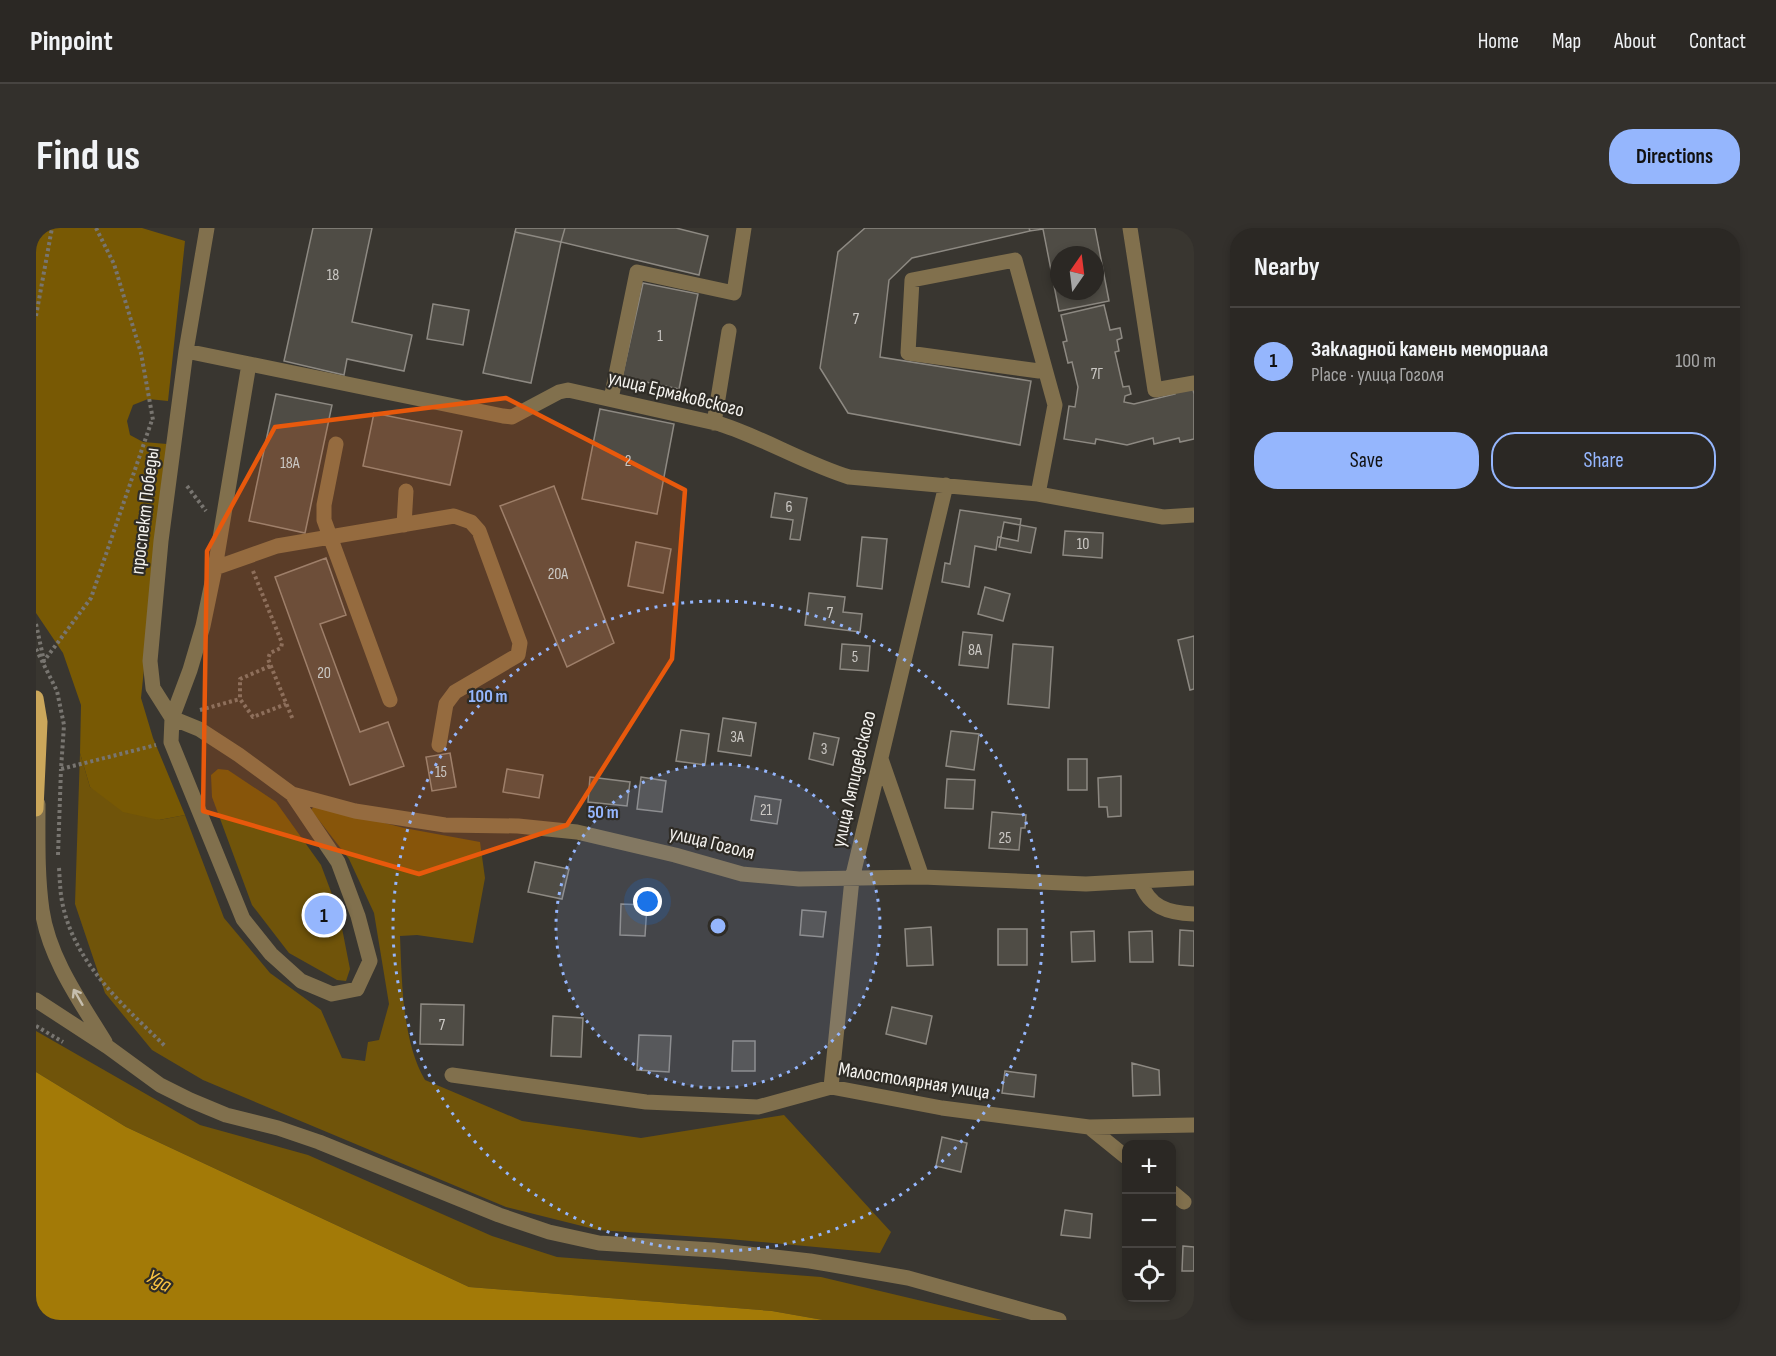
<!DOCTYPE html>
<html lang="en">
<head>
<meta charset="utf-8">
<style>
  body { margin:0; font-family:"Sofia Sans Condensed",sans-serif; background:#33302c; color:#f1f3f6 }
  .controls { position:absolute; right:18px; bottom:18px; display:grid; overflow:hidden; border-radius:12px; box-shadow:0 3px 9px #0003 }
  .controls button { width:54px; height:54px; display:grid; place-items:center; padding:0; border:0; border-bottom:2px solid #474441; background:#2b2824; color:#f1f3f6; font:30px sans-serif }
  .compass { position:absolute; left:1014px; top:18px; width:54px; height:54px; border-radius:50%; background:#2b2824; box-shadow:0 3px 9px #0003; rotate:14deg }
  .you { position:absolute; left:612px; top:674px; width:21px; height:21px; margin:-15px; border:4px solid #fff; border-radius:50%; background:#1a73e8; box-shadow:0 0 0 9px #1a73e833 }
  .badge { display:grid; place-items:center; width:39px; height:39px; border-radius:50%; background:#95b6fd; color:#111; font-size:20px; font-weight:700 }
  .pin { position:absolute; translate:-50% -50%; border:3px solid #fff; box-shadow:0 2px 6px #0006 }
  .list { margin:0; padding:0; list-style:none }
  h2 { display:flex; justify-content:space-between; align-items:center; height:78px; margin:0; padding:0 24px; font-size:26px }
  h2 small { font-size:20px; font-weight:400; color:#a6a6a6 }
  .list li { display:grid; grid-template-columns:39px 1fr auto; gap:18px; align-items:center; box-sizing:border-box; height:108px; padding:0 24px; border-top:2px solid #474441 }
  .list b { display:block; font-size:22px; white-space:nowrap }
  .list p { margin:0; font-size:20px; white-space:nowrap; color:#a6a6a6 }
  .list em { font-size:20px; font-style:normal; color:#a6a6a6 }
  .actions { display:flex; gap:12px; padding:18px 24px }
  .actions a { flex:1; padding:14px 0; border:2px solid #95b6fd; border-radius:24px; text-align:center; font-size:21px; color:#95b6fd }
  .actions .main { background:#95b6fd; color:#111 }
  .icon { flex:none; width:33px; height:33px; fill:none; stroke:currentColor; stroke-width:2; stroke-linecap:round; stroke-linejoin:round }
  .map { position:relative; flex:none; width:1158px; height:1092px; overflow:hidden; border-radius:24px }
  header { display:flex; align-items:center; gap:36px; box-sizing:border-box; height:84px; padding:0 30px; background:#2b2824; border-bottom:2px solid #474441 }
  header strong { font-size:28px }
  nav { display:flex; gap:33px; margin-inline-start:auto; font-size:21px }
  .intro { display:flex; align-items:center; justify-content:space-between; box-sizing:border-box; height:144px; padding:0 36px }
  h1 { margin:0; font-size:42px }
  .button { padding:15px 27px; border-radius:24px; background:#95b6fd; color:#111; font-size:21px; font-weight:700 }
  main { display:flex; gap:36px; padding:0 36px }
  aside { flex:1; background:#2b2824; border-radius:24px; box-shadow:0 3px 9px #0003 }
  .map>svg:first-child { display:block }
</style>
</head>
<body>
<header>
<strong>Pinpoint</strong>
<nav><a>Home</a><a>Map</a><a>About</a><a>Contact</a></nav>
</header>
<div class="intro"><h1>Find us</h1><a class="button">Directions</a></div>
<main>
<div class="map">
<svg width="1158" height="1092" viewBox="0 0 1158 1092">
  <rect width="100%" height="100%" fill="#393630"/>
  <path fill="#70540a" d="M44 525 54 559 123 592 149 587 188 690 234 745 285 782 306 830 329 833 332 814 343 812 353 776 338 685 313 631 275 582 279 577 368 600 444 614 449 650 437 715 381 707 364 708C366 753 366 813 389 852L486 893 605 910 748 887 855 1004 844 1025 693 1011 562 1002 470 979 167 852 116 822 69 765 39 676Z
    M182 541 192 542 240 574 285 637 303 685 314 741 310 753 301 752 253 725 216 677 176 569 175 547Z
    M0 803 164 897 272 927 456 1008 521 1029 785 1049 966 1092H787L736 1083 433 1059 90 899 0 844Z"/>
  <path fill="#785904" d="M0 0H106L149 13 132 173 112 171 97 177 91 193 94 207 107 214 131 216 105 470 117 510 149 587 123 592 87 584 54 559 44 525 45 477 27 425 0 385Z"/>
  <path fill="#a37a07" d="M0 844 90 899 433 1059 736 1083 787 1092H0Z"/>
  <path fill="#4f4c45" stroke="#8d8982" stroke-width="1.5" fill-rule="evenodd" d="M277 0H336L316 94 376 107 368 143 311 131 308 147 248 133Z
    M480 0H529L525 14 479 4Z
    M529 0H640L672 8 663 47 525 14Z
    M829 0H993L994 3 876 30 853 52 844 129 995 153 984 217 812 185 784 140 802 24Z
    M993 0H1059L1073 73 1023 83 1007 1 994 3ZM1023 27H1059V63H1023Z
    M479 4 525 14 495 155 447 145Z
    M607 55 662 66 643 161 586 149Z
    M397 76 433 82 427 117 391 111Z
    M1068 77 1074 102 1084 100 1086 110 1081 112 1083 123 1079 124 1087 159 1093 158 1095 166 1089 168 1088 174 1098 176 1139 166 1138 160 1156 156 1158 166V211L1144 214 1143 210 1118 216 1117 210 1091 217 1060 211 1059 216 1028 211 1033 178 1039 179 1042 159 1036 134 1032 135 1027 114 1031 113 1025 87Z
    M240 166 296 177 269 305 213 293Z
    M564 181 638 196 621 286 546 271Z
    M338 185 426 203 414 257 327 238Z
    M518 258 578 415 531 439 464 278Z
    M739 265 771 270 764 312 754 311 757 292 735 289Z
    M924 282 985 291 982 313 962 309 960 322 939 318 933 359 906 354 909 335 914 336Z
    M968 294 1000 300 995 325 963 319Z
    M1029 303 1067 305 1066 330 1027 327Z
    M826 309 851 311 846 361 821 358Z
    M600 314 635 321 627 365 592 358Z
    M290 330 310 387 284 396 324 504 352 494 368 538 314 557 239 349Z
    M949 359 974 366 967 393 942 386Z
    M773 365 809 369 807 384 826 386 824 404 769 397Z
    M927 404 956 407 952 440 923 437Z
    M1158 408V461L1154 462 1142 412Z
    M806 416 834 418 832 443 804 441Z
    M977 416 1017 419 1013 480 972 476Z
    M687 490 720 495 715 528 682 523Z
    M645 502 673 506 669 537 640 533Z
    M915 503 943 506 938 542 910 538Z
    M778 505 803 510 797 537 773 531Z
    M414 525 420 559 396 563 390 529Z
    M1032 531H1051V562H1032Z
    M471 541 507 547 503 570 467 564Z
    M1085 548V588L1072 589 1071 579H1063L1062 550Z
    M554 549 594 554 591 578 552 574Z
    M605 549 630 553 626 584 601 581Z
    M911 551 939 552 937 581 909 580Z
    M719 568 745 572 741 596 715 592Z
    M956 584 990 587 989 600H985L983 622 953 620Z
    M499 634 533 641 526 671 492 664Z
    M585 676 611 677 609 708 584 707Z
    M766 682 790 684 787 709 764 707Z
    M895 699 897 737 871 738 869 701Z
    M962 701H991V737H962Z
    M1144 702 1158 703V738L1143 737Z
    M1058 703 1059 733 1036 734 1035 704Z
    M1116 703 1117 734H1094L1093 704Z
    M385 776 428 777 427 817 384 816Z
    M856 779 896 788 890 816 850 806Z
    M517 788 547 790 545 829 515 828Z
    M603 807 635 808 633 844 601 842Z
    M697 813H719V843H696Z
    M1096 835 1123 842 1124 867 1097 868Z
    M969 843 1000 847 998 869 966 865Z
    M906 909 931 915 925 944 900 938Z
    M1029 982 1056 986 1054 1010 1025 1007Z
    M1147 1018 1158 1019V1043H1146Z"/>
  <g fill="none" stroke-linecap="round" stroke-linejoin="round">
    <path stroke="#787570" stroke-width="4" stroke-dasharray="3 3" stroke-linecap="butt" d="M60 0 78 36 105 125 117 192
      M0 88 16 0
      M151 258 170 283
      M217 343 246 415 245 420 234 425 232 431 257 492
      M0 396 8 433 55 370 116 192
      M0 421 21 463 28 497 25 541 120 517
      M234 438 204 451V471L217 489 250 476
      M164 482 204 471
      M22 627 25 541
      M23 640C24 653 24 666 27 678 40 737 88 778 130 819
      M0 798 27 814"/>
    <path stroke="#81704d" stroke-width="15" d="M171 0 150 123 125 313 114 433 117 460 136 490 163 501 203 527 256 566 319 583 409 597 482 598 541 604 639 627 706 646 763 651 886 649 1050 656 1158 650
      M1094 0 1119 162 1158 155
      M150 123 467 188 476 189 523 164 532 162 684 196C728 210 768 235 813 249L1002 266 1127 289 1158 287
      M213 136 179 340 167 398 154 442 136 490 135 514 207 691 235 726 265 753 296 766 321 761 334 733 322 688 302 634 256 566
      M575 171 601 44 698 65 708 0
      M678 195 693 103
      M300 216 288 277V292L354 472
      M1002 266 1019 177 979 32 876 52 872 125 1003 143
      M368 297 370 263
      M179 340 241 318 418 288 435 294 443 303 484 415 482 427 419 464 410 476 403 517
      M845 531 886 649
      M2 576C2 611 1 647 6 682 13 730 44 773 69 814
      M1104 653C1113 679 1131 685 1158 686
      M0 772 72 819 124 857 154 872 190 887 242 900 283 914 463 987 513 1004 563 1015 677 1022 774 1033 872 1050 1023 1092
      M416 847 610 874 722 879 795 859 906 880 1053 899 1158 897
      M795 859 816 651 910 257
      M1053 899 1090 929
      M1136 964 1148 974"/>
    <path stroke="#cba75b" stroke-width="15" d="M0 470 4 494 0 581"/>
  </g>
  <defs><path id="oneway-shaft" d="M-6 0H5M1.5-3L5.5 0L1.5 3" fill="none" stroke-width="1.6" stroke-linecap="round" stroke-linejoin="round" transform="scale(1.5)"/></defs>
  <use stroke="#c6beae" href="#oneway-shaft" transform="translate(42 769) rotate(-120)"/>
  <path fill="#e8590c" fill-opacity="0.2" stroke="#e8590c" stroke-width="4.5" stroke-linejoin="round" d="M470 170 649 262 636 431 531 597 383 646 167 583 171 323 239 199Z"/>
  <circle cx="682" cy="698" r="162" fill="#95b6fd" fill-opacity=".12"/>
  <g fill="none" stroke="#95b6fd" stroke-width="3" stroke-dasharray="3 6">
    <circle cx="682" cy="698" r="162"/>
    <circle cx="682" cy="698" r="325"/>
  </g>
  <g text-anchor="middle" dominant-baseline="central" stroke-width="4.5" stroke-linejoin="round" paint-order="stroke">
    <g font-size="16" fill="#cbc8c4">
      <text x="297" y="47">18</text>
      <text x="820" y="91">7</text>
      <text x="624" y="108">1</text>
      <text x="1061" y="146">7Г</text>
      <text x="592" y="233">2</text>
      <text x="254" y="235">18А</text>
      <text x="753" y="279">6</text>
      <text x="1047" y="316">10</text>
      <text x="522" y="346">20А</text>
      <text x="794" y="385">7</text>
      <text x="939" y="422">8А</text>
      <text x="819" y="429">5</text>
      <text x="288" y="445">20</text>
      <text x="701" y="509">3А</text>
      <text x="788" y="521">3</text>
      <text x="405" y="544">15</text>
      <text x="730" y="582">21</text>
      <text x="969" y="610">25</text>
      <text x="406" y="797">7</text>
    </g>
    <g font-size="20" fill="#f4f2ee" stroke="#2f2c26">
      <text transform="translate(640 166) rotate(14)">улица Ермаковского</text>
      <text transform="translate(109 283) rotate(-83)">проспект Победы</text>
      <text transform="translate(818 551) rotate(-77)">улица Ляпидевского</text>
      <text transform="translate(676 615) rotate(14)">улица Гоголя</text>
      <text transform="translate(878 853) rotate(9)">Малостолярная улица</text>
    </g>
    <g font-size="21" font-style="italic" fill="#fbc443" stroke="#2f2c26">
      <text transform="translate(123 1053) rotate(29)">Уда</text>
    </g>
  </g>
  <circle cx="682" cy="698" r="9" fill="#95b6fd" stroke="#2f2c26" stroke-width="3"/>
  <g font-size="18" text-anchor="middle" font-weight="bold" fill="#95b6fd" stroke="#2f2c26" stroke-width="4.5" stroke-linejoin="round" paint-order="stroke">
    <text x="452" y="474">100 m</text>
    <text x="567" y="590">50 m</text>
  </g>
</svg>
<div class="controls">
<button>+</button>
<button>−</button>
<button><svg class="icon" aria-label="locate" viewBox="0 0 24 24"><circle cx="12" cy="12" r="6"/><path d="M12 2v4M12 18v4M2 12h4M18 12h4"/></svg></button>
</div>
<svg class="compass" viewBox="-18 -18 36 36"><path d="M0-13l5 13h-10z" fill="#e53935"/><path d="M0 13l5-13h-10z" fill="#a6a6a6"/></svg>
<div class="you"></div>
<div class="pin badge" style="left:288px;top:687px">1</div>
</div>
<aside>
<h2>Nearby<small></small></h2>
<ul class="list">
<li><span class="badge">1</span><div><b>Закладной камень мемориала</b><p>Place · улица Гоголя</p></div><em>100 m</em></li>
</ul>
<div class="actions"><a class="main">Save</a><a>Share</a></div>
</aside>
</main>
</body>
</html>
